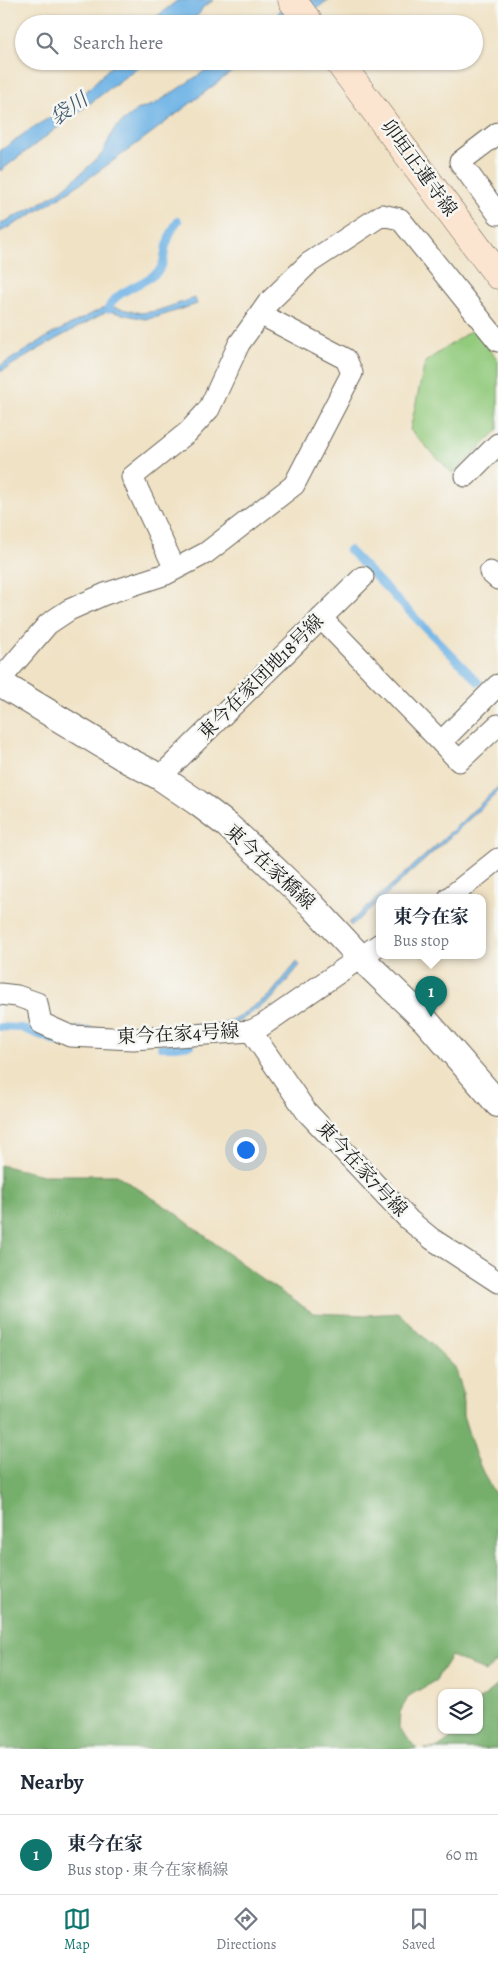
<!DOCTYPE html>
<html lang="en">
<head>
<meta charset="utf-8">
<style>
  body { margin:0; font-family:Alegreya,"Noto Serif JP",serif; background:#f6f6f7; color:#1f2937 }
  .controls { position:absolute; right:15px; bottom:15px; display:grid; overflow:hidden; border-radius:10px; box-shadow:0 1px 4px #0004 }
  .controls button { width:45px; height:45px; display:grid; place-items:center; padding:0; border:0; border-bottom:1px solid #e0e1e3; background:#fff; color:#1f2937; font:25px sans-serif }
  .you { position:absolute; left:245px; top:1149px; width:18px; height:18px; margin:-12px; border:4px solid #fff; border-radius:50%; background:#1a73e8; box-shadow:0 0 0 8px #1a73e833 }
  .badge { display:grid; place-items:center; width:32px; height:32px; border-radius:50%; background:#0f766e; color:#fff; font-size:16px; font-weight:700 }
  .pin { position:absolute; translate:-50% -41px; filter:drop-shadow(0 1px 2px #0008) }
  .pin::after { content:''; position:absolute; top:26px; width:18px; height:15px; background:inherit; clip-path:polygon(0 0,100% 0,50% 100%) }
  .popup { position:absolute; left:376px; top:894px; width:110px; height:65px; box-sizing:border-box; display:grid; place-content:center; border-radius:10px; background:#fff; filter:drop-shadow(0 1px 4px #0005); font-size:16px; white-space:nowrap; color:#747a83 }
  .popup b { font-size:19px; color:#1f2937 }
  .popup::after { content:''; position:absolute; left:50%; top:100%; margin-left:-10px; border:10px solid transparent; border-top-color:#fff }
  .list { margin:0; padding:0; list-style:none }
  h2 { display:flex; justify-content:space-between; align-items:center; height:65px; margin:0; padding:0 20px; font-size:21px }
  h2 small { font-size:16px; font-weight:400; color:#747a83 }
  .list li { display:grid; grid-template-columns:32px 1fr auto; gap:15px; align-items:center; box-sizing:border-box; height:80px; padding:0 20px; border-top:1px solid #e0e1e3 }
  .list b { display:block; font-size:19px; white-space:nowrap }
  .list p { margin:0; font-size:16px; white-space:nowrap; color:#747a83 }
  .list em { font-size:16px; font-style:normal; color:#747a83 }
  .icon { flex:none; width:28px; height:28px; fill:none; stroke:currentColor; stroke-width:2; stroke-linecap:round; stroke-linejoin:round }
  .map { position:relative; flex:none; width:498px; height:1749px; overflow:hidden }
  .search { position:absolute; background:#fff; box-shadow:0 1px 4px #0004; left:15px; right:15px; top:15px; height:55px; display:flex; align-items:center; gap:12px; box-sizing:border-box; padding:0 18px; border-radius:28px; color:#747a83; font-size:19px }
  .sheet { height:145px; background:#fff }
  nav { display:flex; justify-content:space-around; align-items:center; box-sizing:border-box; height:70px; border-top:1px solid #e0e1e3; background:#fff; font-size:14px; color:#747a83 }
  nav a { display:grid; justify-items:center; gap:2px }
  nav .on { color:#0f766e }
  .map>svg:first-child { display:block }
</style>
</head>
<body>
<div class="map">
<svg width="498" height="1749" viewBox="0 0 498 1749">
  <rect width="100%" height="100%" fill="#f6f6f2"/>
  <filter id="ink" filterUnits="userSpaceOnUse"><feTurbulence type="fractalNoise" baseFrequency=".02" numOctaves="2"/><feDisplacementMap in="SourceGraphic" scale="10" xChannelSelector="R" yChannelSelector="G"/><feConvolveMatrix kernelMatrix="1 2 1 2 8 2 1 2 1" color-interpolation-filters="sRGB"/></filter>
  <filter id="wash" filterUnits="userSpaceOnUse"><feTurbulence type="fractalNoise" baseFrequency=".0096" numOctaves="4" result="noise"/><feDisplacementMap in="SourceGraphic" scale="20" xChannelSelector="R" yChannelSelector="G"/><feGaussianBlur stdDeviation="1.12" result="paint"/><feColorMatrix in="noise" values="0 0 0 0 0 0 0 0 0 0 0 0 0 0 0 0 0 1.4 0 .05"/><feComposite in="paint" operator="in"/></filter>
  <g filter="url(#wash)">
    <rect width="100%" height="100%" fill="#f0e2c5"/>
    <path fill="#93cb7d" stroke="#58744c" d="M473 329 498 360V430L453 474 410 430 425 362Z"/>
    <path fill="#76af6c" stroke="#496644" d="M0 1165 43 1175H117L171 1210 263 1280 313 1313 366 1315 399 1313 455 1367 463 1392V1415L475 1454 485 1477 498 1499V1661L486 1672 451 1656 436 1680 409 1696 400 1712 399 1728 417 1749H0Z
      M498 1685V1749H424L438 1748 455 1736 457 1730H479V1700Z"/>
    <path fill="#70b4e6" stroke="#466881" d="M178 0H214L203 7 199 14 188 24H147Z
      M286 0H328L296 24H272Z
      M116 61H146L0 171V151L32 128 75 103Z
      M220 61H246C166 121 89 185 0 232V224L36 206 60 191 77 177 102 154 114 129 137 110 155 104Z
      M195 298 197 304 157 317 145 319 108 311 56 339 0 372V366L52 334 107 306 141 313 156 311Z
      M498 787V792C450 838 400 882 351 926L349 923 439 843Z
      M297 962 300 965 272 999 235 1024 78 1032 74 1027 137 1029 216 1024 235 1019 270 995Z"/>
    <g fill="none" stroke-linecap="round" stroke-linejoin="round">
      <path stroke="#70b4e6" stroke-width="8" d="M108 309C115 289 151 283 160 269 165 262 164 253 166 246 169 237 172 228 178 221
        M349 550 478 682
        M0 1027 21 1028 61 1043
        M161 1047H175L191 1045"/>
    </g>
  </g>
  <g filter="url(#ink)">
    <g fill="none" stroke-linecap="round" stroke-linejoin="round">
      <defs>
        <path id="minor" d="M498 133 460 162 498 214
          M466 476 498 444
          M175 569 132 477 188 432 209 409 239 344 268 303 309 263 382 215 400 219 498 341
          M490 572 498 579
          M321 618 441 742 498 685
          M0 680 48 624 69 610 105 594 166 574 206 553 294 485 352 373 346 359 260 314
          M441 742 459 761 498 725
          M160 777 363 577
          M449 898 498 859
          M0 994 17 996 37 1003 41 1023 70 1036 133 1039 251 1031 263 1025 380 944
          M251 1031 306 1111 409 1220 432 1239 498 1282"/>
        <path id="tertiary" d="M0 683 129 761 160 777 198 803 227 825 266 861 311 904 361 958 426 1021 498 1104"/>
        <path id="secondary" d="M292 0 310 24
          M338 61 498 275"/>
      </defs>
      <use href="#minor" stroke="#666157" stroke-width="23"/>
      <use href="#tertiary" stroke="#666157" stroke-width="28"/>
      <use href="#secondary" stroke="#666157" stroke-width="29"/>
      <use href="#minor" stroke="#fff" stroke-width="21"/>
      <use href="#tertiary" stroke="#fff" stroke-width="26"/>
      <use href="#secondary" stroke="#fce5d0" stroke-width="28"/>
    </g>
  </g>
  <g text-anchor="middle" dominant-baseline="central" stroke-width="5" stroke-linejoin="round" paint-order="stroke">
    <g font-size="19" fill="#1c1c1c" stroke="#f6f6f2">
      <text transform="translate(419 168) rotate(54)">卯垣正蓮寺線</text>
      <text transform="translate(261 677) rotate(-45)">東今在家団地18号線</text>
      <text transform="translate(270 867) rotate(43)">東今在家橋線</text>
      <text transform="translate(178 1034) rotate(-3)">東今在家4号線</text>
      <text transform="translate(362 1169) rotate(47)">東今在家7号線</text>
    </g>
    <g font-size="20" font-style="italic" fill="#3e596d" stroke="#f6f6f2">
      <text transform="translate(69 109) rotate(-35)">袋川</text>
    </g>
  </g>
</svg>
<div class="controls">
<button><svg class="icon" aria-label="layers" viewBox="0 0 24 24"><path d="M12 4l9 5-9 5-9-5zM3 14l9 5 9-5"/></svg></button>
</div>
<div class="you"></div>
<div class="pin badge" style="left:431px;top:1017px">1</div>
<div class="popup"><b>東今在家</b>Bus stop</div>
<div class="search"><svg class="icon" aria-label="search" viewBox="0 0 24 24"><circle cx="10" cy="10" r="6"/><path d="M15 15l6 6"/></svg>Search here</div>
</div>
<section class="sheet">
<h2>Nearby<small></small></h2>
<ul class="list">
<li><span class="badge">1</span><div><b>東今在家</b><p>Bus stop · 東今在家橋線</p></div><em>60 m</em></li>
</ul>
</section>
<nav>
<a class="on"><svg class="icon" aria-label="map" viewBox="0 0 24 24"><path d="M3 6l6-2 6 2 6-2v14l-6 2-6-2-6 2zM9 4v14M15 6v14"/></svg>Map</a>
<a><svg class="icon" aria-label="directions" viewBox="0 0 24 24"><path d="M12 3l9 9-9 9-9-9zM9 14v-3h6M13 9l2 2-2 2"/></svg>Directions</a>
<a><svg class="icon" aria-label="saved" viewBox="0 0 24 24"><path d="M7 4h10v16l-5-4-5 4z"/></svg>Saved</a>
</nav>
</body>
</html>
